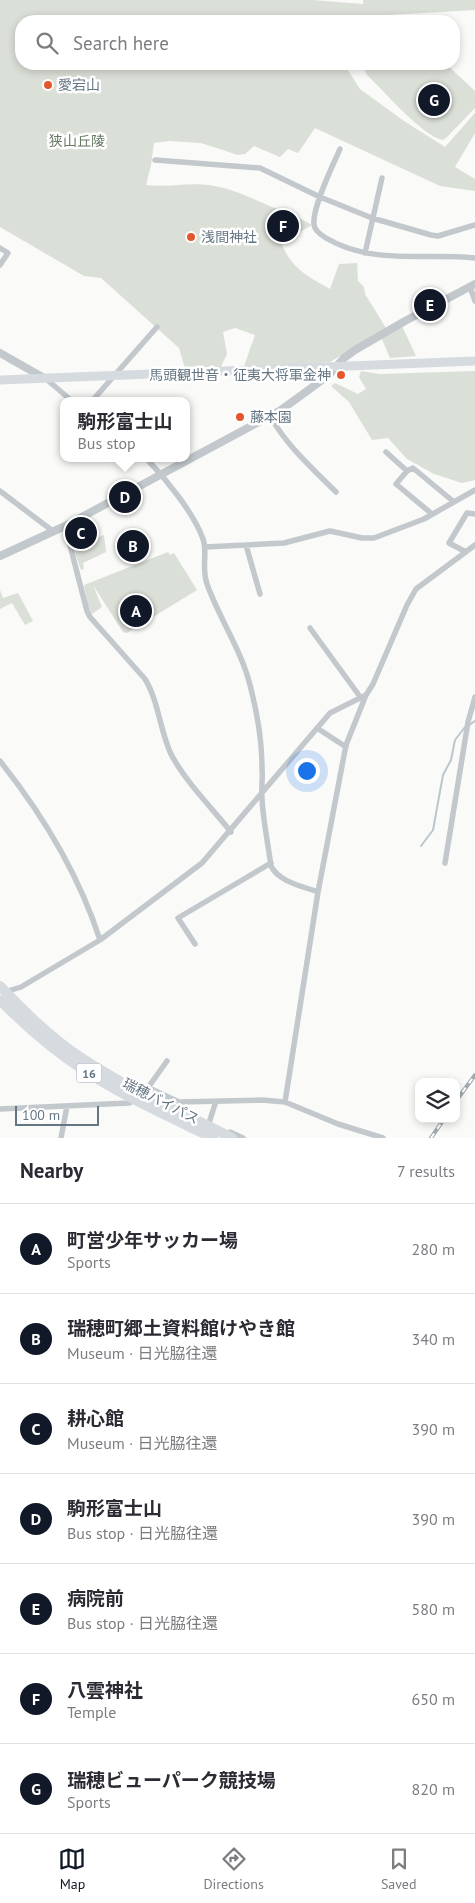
<!DOCTYPE html>
<html lang="en">
<head>
<meta charset="utf-8">
<style>
  body { margin:0; font-family:"PT Sans","Noto Sans JP",sans-serif; background:#f2f2f3; color:#2b2b33 }
  .controls { position:absolute; right:15px; bottom:15px; display:grid; overflow:hidden; border-radius:10px; box-shadow:0 2px 8px #0003 }
  .controls button { width:45px; height:45px; display:grid; place-items:center; padding:0; border:0; border-bottom:1px solid #e1e1e2; background:#fff; color:#2b2b33; font:25px sans-serif }
  .scale { position:absolute; left:15px; bottom:12px; width:84px; box-sizing:border-box; padding-left:5px; border:2px solid #657683; border-top:0; font-size:14px; line-height:18px; white-space:nowrap; color:#657683; -webkit-text-stroke:4px #fff; paint-order:stroke }
  .you { position:absolute; left:306px; top:770px; width:18px; height:18px; margin:-12px; border:4px solid #fff; border-radius:50%; background:#1a73e8; box-shadow:0 0 0 8px #1a73e833 }
  .badge { display:grid; place-items:center; width:32px; height:32px; border-radius:50%; background:#111827; color:#fff; font-size:16px; font-weight:700 }
  .pin { position:absolute; translate:-50% -50%; border:2px solid #fff; box-shadow:0 1px 5px #0006 }
  .popup { position:absolute; left:60px; top:397px; width:130px; height:65px; box-sizing:border-box; display:grid; place-content:center; border-radius:10px; background:#fff; filter:drop-shadow(0 1px 4px #0005); font-size:16px; white-space:nowrap; color:#7c7c81 }
  .popup b { font-size:19px; color:#2b2b33 }
  .popup::after { content:''; position:absolute; left:50%; top:100%; margin-left:-10px; border:10px solid transparent; border-top-color:#fff }
  .list { margin:0; padding:0; list-style:none }
  h2 { display:flex; justify-content:space-between; align-items:center; height:65px; margin:0; padding:0 20px; font-size:21px }
  h2 small { font-size:16px; font-weight:400; color:#7c7c81 }
  .list li { display:grid; grid-template-columns:32px 1fr auto; gap:15px; align-items:center; box-sizing:border-box; height:90px; padding:0 20px; border-top:1px solid #e1e1e2 }
  .list b { display:block; font-size:19px; white-space:nowrap }
  .list p { margin:0; font-size:16px; white-space:nowrap; color:#7c7c81 }
  .list em { font-size:16px; font-style:normal; color:#7c7c81 }
  .icon { flex:none; width:28px; height:28px; fill:none; stroke:currentColor; stroke-width:2; stroke-linecap:round; stroke-linejoin:round }
  .map { position:relative; flex:none; width:475px; height:1138px; overflow:hidden }
  .search { position:absolute; background:#fff; box-shadow:0 2px 8px #0003; left:15px; right:15px; top:15px; height:55px; display:flex; align-items:center; gap:12px; box-sizing:border-box; padding:0 18px; border-radius:20px; color:#7c7c81; font-size:19px }
  .sheet { height:695px; background:#fff }
  nav { display:flex; justify-content:space-around; align-items:center; box-sizing:border-box; height:70px; border-top:1px solid #e1e1e2; background:#fff; font-size:14px; color:#7c7c81 }
  nav a { display:grid; justify-items:center; gap:2px }
  nav .on { color:#111827 }
  .map>svg:first-child { display:block }
</style>
</head>
<body>
<div class="map">
<svg width="475" height="1138" viewBox="0 0 475 1138">
  <rect width="100%" height="100%" fill="#fafaf8"/>
  <path fill="#dadfd7" d="M0 0H312L363 4V0H475V10L317 19 318 21H21V64H344L360 89 404 121 445 147 475 113V133L455 167 475 179V191L440 186 315 128 298 153 288 149 280 157 254 146 245 154 238 155 201 143 169 141 154 143 151 165 146 185C167 188 188 182 208 185 234 188 256 201 280 210 291 215 301 218 312 225L281 243C293 270 306 275 330 289L339 264 357 263 358 281 364 287 365 294 386 328 330 362 243 369 255 335 235 328 223 332 227 354 219 371 186 372 179 348 101 278 84 276 0 227Z
    M361 64H446L475 91V108L447 137 443 140C422 136 384 91 367 75Z
    M402 326 416 356 390 358 381 337Z
    M361 371 380 374 475 371V480L462 483 434 474 407 459 388 438 372 440 349 402 331 386 335 383 358 394 366 389 359 377Z
    M104 535 106 552 83 563 84 569 81 570 74 550 81 547V544Z
    M168 552 170 555 174 553 197 590 127 633 123 632 93 585 102 607 92 614 88 606 84 585Z
    M0 590 3 598 18 593 33 621 25 625 12 603 0 609Z"/>
  <g fill="none" stroke-linecap="round" stroke-linejoin="round">
    <path stroke="#bbc7cb" stroke-width="2" d="M469 725 475 721
      M421 846 433 830 443 775 451 760 455 740 465 727"/>
    <path stroke="#c3c8cc" stroke-width="5.5" d="M340 149C333 165 312 208 314 224 314 230 321 235 326 238 371 265 425 253 475 258
      M155 160 260 168 320 197 372 218 431 235 438 236 475 225
      M0 248 8 253 0 265
      M365 253 382 178
      M470 287 475 301
      M45 378 72 401
      M92 401 157 327
      M270 416C287 446 312 468 336 492
      M386 452 407 471 413 468 454 502
      M146 458C165 478 194 513 203 539 208 553 201 567 207 584 219 618 241 649 250 685 257 712 262 740 262 768 263 778 261 788 262 798 263 821 268 843 271 866 279 882 302 886 318 892
      M407 471 396 484 432 514
      M0 491 54 532
      M65 526 87 611 90 617 145 679C158 700 160 729 170 752 183 779 212 808 231 832
      M246 545 260 594
      M205 547 284 543 330 531 362 538H374L424 519 475 490
      M466 552 449 543 467 513 475 514
      M310 628 361 698
      M317 728 346 747
      M0 761C43 815 79 875 100 940
      M445 863 468 722 475 697
      M195 944 178 918 271 863
      M5 992 21 987 100 940 202 863 330 713 366 695
      M149 1088 179 1102 262 1100 285 1102 338 1124 383 1138
      M147 1089 167 1061
      M285 1102 318 892 346 745 366 695 373 684 407 605 416 589 475 545
      M0 1109 129 1103 135 1100
      M209 1123 216 1101
      M230 1132 243 1138
      M61 1138 67 1106"/>
    <path stroke="#c3c8cc" stroke-width="8" d="M0 353 44 378
      M0 556 65 526 281 410 329 375 344 358 355 350 405 321 475 284"/>
    <path stroke="#d6dbdf" stroke-width="9" d="M0 380 475 361"/>
    <path stroke="#d6dbdf" stroke-width="10" d="M0 986C25 1012 50 1037 80 1057 128 1089 182 1112 232 1138
      M0 1000C26 1027 53 1050 85 1071 125 1097 170 1117 213 1138"/>
    <defs>
      <path id="rail" d="M456 1101 475 1075
        M431 1138 444 1119"/>
    </defs>
    <use href="#rail" stroke="#a2aab0" stroke-width="4"/>
    <use href="#rail" stroke="#fff" stroke-width="2" stroke-dasharray="5.5" stroke-linecap="butt"/>
  </g>
  <g fill="#e4572e" stroke="#fff" stroke-width="2">
    <circle cx="48" cy="85" r="5"/>
    <circle cx="191" cy="237" r="5"/>
    <circle cx="341" cy="375" r="5"/>
    <circle cx="240" cy="417" r="5"/>
  </g>
  <g text-anchor="middle" dominant-baseline="central" stroke-width="5" stroke-linejoin="round" paint-order="stroke">
    <rect fill="#fff" stroke="#939fa8" stroke-width="1" x="76.5" y="1063.5" width="25" height="19" rx="4"/>
    <g font-size="12" font-weight="bold" fill="#657683">
      <text x="89" y="1073">16</text>
    </g>
    <g font-size="14" fill="#657683" stroke="#fff" text-anchor="start">
      <text x="58" y="85">愛宕山</text>
      <text x="201" y="237">浅間神社</text>
      <text x="331" y="375" text-anchor="end">馬頭観世音・征夷大将軍金神</text>
      <text x="250" y="417">藤本園</text>
    </g>
    <g font-size="14" fill="#687a64" stroke="#fff">
      <text x="77" y="141">狭山丘陵</text>
    </g>
    <g font-size="14" fill="#657683" stroke="#fff">
      <text transform="translate(161 1101) rotate(27)">瑞穂バイパス</text>
    </g>
  </g>
</svg>
<div class="controls">
<button><svg class="icon" aria-label="layers" viewBox="0 0 24 24"><path d="M12 4l9 5-9 5-9-5zM3 14l9 5 9-5"/></svg></button>
</div>
<div class="scale">100 m</div>
<div class="you"></div>
<div class="pin badge" style="left:136px;top:611px">A</div>
<div class="pin badge" style="left:133px;top:546px">B</div>
<div class="pin badge" style="left:81px;top:533px">C</div>
<div class="pin badge" style="left:125px;top:497px">D</div>
<div class="popup"><b>駒形富士山</b>Bus stop</div>
<div class="pin badge" style="left:430px;top:305px">E</div>
<div class="pin badge" style="left:283px;top:226px">F</div>
<div class="pin badge" style="left:434px;top:100px">G</div>
<div class="search"><svg class="icon" aria-label="search" viewBox="0 0 24 24"><circle cx="10" cy="10" r="6"/><path d="M15 15l6 6"/></svg>Search here</div>
</div>
<section class="sheet">
<h2>Nearby<small>7 results</small></h2>
<ul class="list">
<li><span class="badge">A</span><div><b>町営少年サッカー場</b><p>Sports</p></div><em>280 m</em></li>
<li><span class="badge">B</span><div><b>瑞穂町郷土資料館けやき館</b><p>Museum · 日光脇往還</p></div><em>340 m</em></li>
<li><span class="badge">C</span><div><b>耕心館</b><p>Museum · 日光脇往還</p></div><em>390 m</em></li>
<li><span class="badge">D</span><div><b>駒形富士山</b><p>Bus stop · 日光脇往還</p></div><em>390 m</em></li>
<li><span class="badge">E</span><div><b>病院前</b><p>Bus stop · 日光脇往還</p></div><em>580 m</em></li>
<li><span class="badge">F</span><div><b>八雲神社</b><p>Temple</p></div><em>650 m</em></li>
<li><span class="badge">G</span><div><b>瑞穂ビューパーク競技場</b><p>Sports</p></div><em>820 m</em></li>
</ul>
</section>
<nav>
<a class="on"><svg class="icon" aria-label="map" viewBox="0 0 24 24"><path d="M3 6l6-2 6 2 6-2v14l-6 2-6-2-6 2zM9 4v14M15 6v14"/></svg>Map</a>
<a><svg class="icon" aria-label="directions" viewBox="0 0 24 24"><path d="M12 3l9 9-9 9-9-9zM9 14v-3h6M13 9l2 2-2 2"/></svg>Directions</a>
<a><svg class="icon" aria-label="saved" viewBox="0 0 24 24"><path d="M7 4h10v16l-5-4-5 4z"/></svg>Saved</a>
</nav>
</body>
</html>
